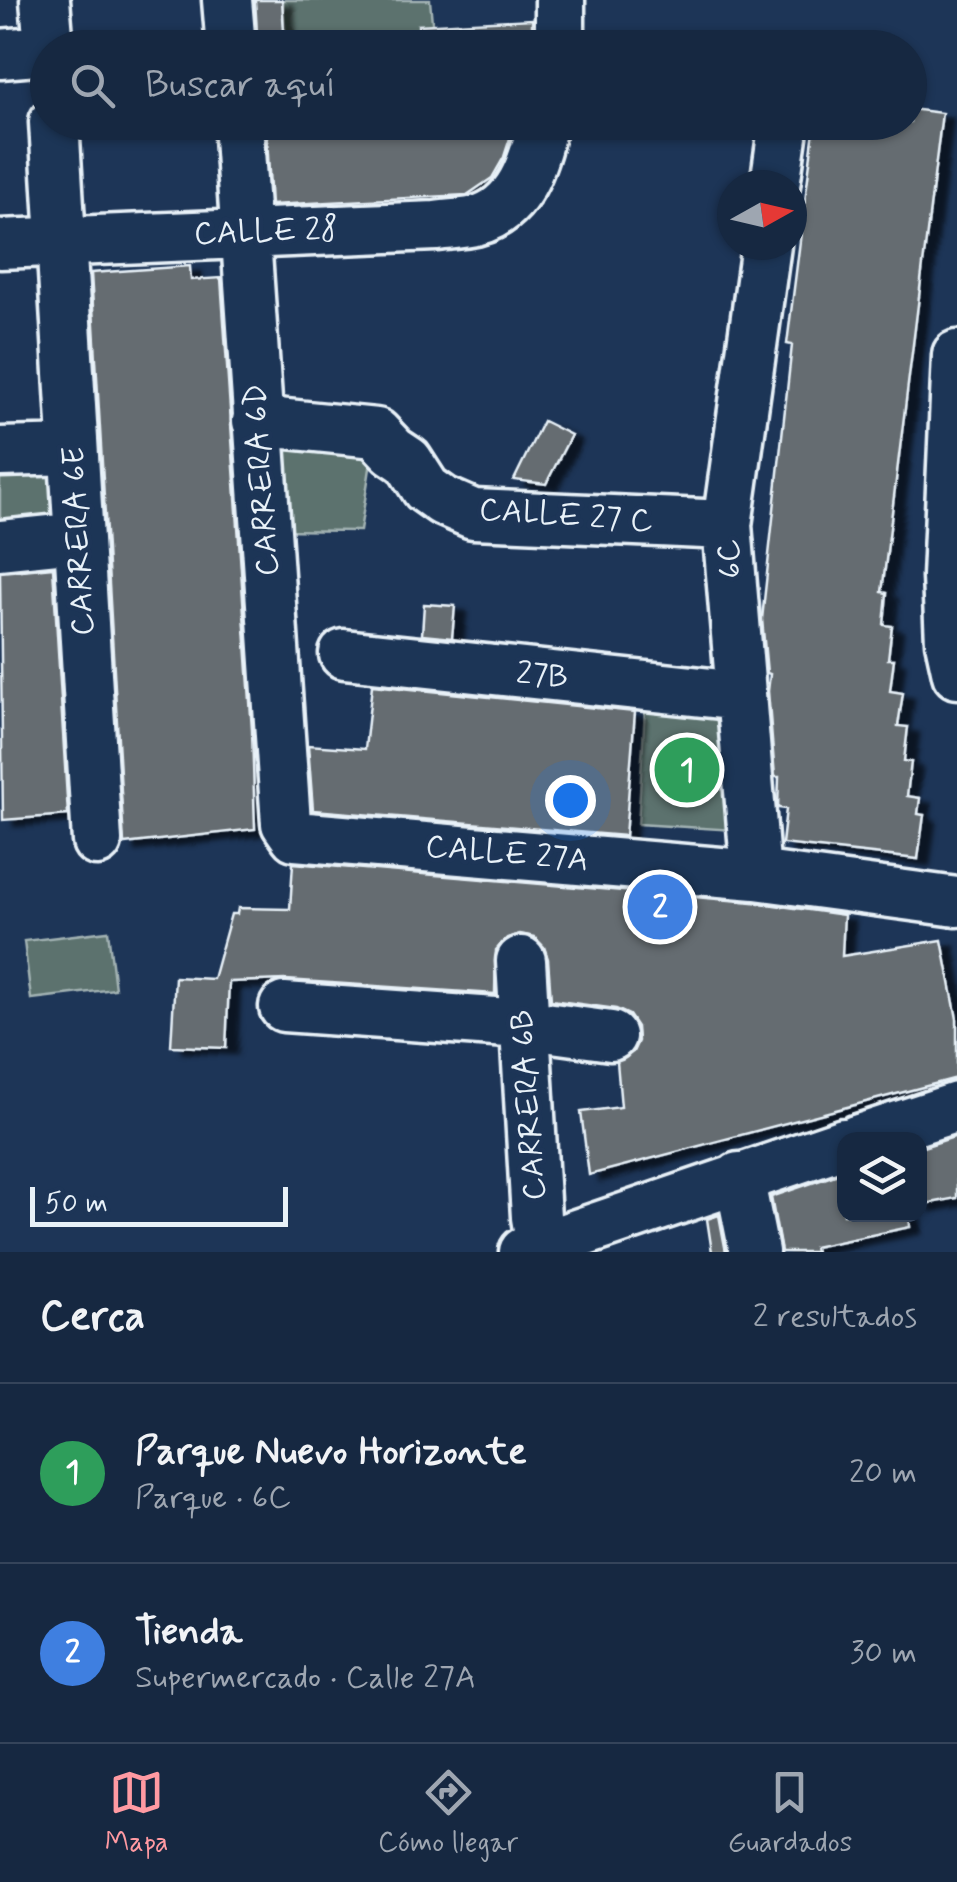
<!DOCTYPE html>
<html lang="es">
<head>
<meta charset="utf-8">
<style>
  body { margin:0; font-family:Mynerve,sans-serif; background:#1f3048; color:#f1f3f6 }
  .controls { position:absolute; right:30px; bottom:30px; display:grid; overflow:hidden; border-radius:20px; box-shadow:0 2px 8px #0004 }
  .controls button { width:90px; height:90px; display:grid; place-items:center; padding:0; border:0; border-bottom:2px solid #35445a; background:#162841; color:#f1f3f6; font:50px sans-serif }
  .compass { position:absolute; left:717px; top:170px; width:90px; height:90px; border-radius:50%; background:#162841; box-shadow:0 2px 8px #0004; rotate:82deg }
  .scale { position:absolute; left:30px; bottom:25px; width:258px; box-sizing:border-box; padding-left:10px; border:5px solid #e8f1f8; border-top:0; font-size:28px; line-height:35px; white-space:nowrap; color:#e8f1f8; -webkit-text-stroke:8px #1d3557; paint-order:stroke }
  .you { position:absolute; left:570px; top:800px; width:35px; height:35px; margin:-25px; border:8px solid #fff; border-radius:50%; background:#1a73e8; box-shadow:0 0 0 15px #1a73e833 }
  .badge { display:grid; place-items:center; width:65px; height:65px; border-radius:50%; background:#ff9aa2; color:#fff; font-size:32px; font-weight:700 }
  .pin { position:absolute; translate:-50% -50%; border:5px solid #fff; box-shadow:0 2px 10px #0006 }
  .list { margin:0; padding:0; list-style:none }
  h2 { display:flex; justify-content:space-between; align-items:center; height:130px; margin:0; padding:0 40px; font-size:42px }
  h2 small { font-size:32px; font-weight:400; color:#9ea6b1 }
  .list li { display:grid; grid-template-columns:65px 1fr auto; gap:30px; align-items:center; box-sizing:border-box; height:180px; padding:0 40px; border-top:2px solid #35445a }
  .list b { display:block; font-size:38px; white-space:nowrap }
  .list p { margin:0; font-size:32px; white-space:nowrap; color:#9ea6b1 }
  .list em { font-size:32px; font-style:normal; color:#9ea6b1 }
  .icon { flex:none; width:55px; height:55px; fill:none; stroke:currentColor; stroke-width:2; stroke-linecap:round; stroke-linejoin:round }
  .map { position:relative; flex:none; width:957px; height:1252px; overflow:hidden }
  .search { position:absolute; background:#162841; box-shadow:0 2px 8px #0004; left:30px; right:30px; top:30px; height:110px; display:flex; align-items:center; gap:25px; box-sizing:border-box; padding:0 35px; border-radius:55px; color:#9ea6b1; font-size:38px }
  .sheet { height:490px; background:#162841 }
  nav { display:flex; justify-content:space-around; align-items:center; box-sizing:border-box; height:140px; border-top:2px solid #35445a; background:#162841; font-size:28px; color:#9ea6b1 }
  nav a { display:grid; justify-items:center; gap:5px }
  nav .on { color:#ff9aa2 }
  .map>svg:first-child { display:block }
</style>
</head>
<body>
<div class="map">
<svg width="957" height="1252" viewBox="0 0 957 1252">
  <defs>
    <filter id="shadow"><feDropShadow dx="11" dy="6" stdDeviation="2.5" flood-color="#0009"/></filter>
  </defs>
  <rect width="100%" height="100%" fill="#1d3557"/>
  <filter id="ink" filterUnits="userSpaceOnUse"><feTurbulence type="fractalNoise" baseFrequency=".01" numOctaves="2"/><feDisplacementMap in="SourceGraphic" scale="20" xChannelSelector="R" yChannelSelector="G"/><feConvolveMatrix kernelMatrix="1 2 1 2 8 2 1 2 1" color-interpolation-filters="sRGB"/></filter>
  <g filter="url(#ink)">
    <path fill="#5b726e" stroke="#a2b2b3" stroke-width="2.5" d="M283 0H430L434 45 287 47Z
      M271 437 364 439 371 462 360 531 275 530Z
      M60 465 62 526 0 531V466Z
      M645 708 729 716 735 830 638 824Z
      M108 931 115 989 31 999 24 941Z"/>
    <path fill="#656c71" stroke="#e8f1f8" stroke-width="2.5" filter="url(#shadow)" d="M255 0H282L285 48H258Z
      M532 19V48H419L418 25Z
      M910 109 942 113 882 592 887 593 884 625 892 626 888 659H894L890 691 903 693 898 726 908 727 904 761 911 762 907 796 920 798 918 814 924 815 918 859 782 844 786 809 778 808 779 777H775L768 691 770 674 767 673 762 619 792 345 787 344 815 122H910Z
      M266 122H513L514 126 504 157 492 178 467 195 271 205Z
      M190 266 191 280 221 278 252 730 255 829 124 844 91 273Z
      M543 421 571 435 546 484 514 480Z
      M53 567 68 815 3 820 0 572Z
      M424 604 455 606 452 638 422 635Z
      M372 685 635 712 625 836 313 810 308 745 365 749Z
      M293 863 753 902 844 915 842 956 942 940 957 1019V1078L589 1175 581 1112 621 1107 617 1062 633 1052 638 1041 637 1027 629 1015 616 1009 551 1000 548 959 544 947 534 937 520 934 507 938 496 950 495 994 286 980 229 982 226 1048 171 1046 175 977 213 979 231 914H237L238 908 290 909Z
      M957 1136V1198L920 1205V1148Z
      M844 1172V1214H909L910 1227 814 1247 815 1252H781L771 1197Z
      M719 1215 726 1252H712L707 1219Z"/>
    <g fill="none" stroke-linecap="round" stroke-linejoin="round">
      <defs>
        <path id="minor" d="M45 0 49 48
          M227 0 231 48
          M560 48V0
          M0 54 48 50
          M54 122 97 841
          M238 122 286 823 295 836 756 875 957 902
          M775 185 784 122
          M0 244 436 226C449 224 463 224 475 221 520 210 534 162 543 122
          M957 355 947 577 950 642 957 674
          M257 421 376 433 393 451 408 461 426 489 443 501 473 514 727 525
          M0 452 73 450
          M0 545 78 537
          M344 654 740 696
          M756 875 727 525 766 245
          M521 961 536 1217 541 1247
          M284 1007 523 1024 611 1036
          M856 1140 957 1107
          M739 1177 754 1252
          M524 1252 844 1143"/>
      </defs>
      <use href="#minor" stroke="#e8f1f8" stroke-width="55"/>
      <use href="#minor" stroke="#1d3557" stroke-width="48"/>
    </g>
  </g>
  <g text-anchor="middle" dominant-baseline="central" stroke-width="9" stroke-linejoin="round" paint-order="stroke">
    <g font-size="32" fill="#e8f1f8" stroke="#1d3557">
      <text transform="translate(266 232) rotate(-2)">CALLE 28</text>
      <text transform="translate(262 480) rotate(-94)">CARRERA 6D</text>
      <text transform="translate(566 516) rotate(4)">CALLE 27 C</text>
      <text transform="translate(79 541) rotate(-93)">CARRERA 6E</text>
      <text transform="translate(730 559) rotate(-94)">6C</text>
      <text transform="translate(542 676) rotate(6)">27B</text>
      <text transform="translate(507 854) rotate(5)">CALLE 27A</text>
      <text transform="translate(529 1105) rotate(-94)">CARRERA 6B</text>
    </g>
  </g>
</svg>
<div class="controls">
<button><svg class="icon" aria-label="layers" viewBox="0 0 24 24"><path d="M12 4l9 5-9 5-9-5zM3 14l9 5 9-5"/></svg></button>
</div>
<svg class="compass" viewBox="-18 -18 36 36"><path d="M0-13l5 13h-10z" fill="#e53935"/><path d="M0 13l5-13h-10z" fill="#9ea6b1"/></svg>
<div class="scale">50 m</div>
<div class="you"></div>
<div class="pin badge" style="left:687px;top:770px;background:#2e9e5b">1</div>
<div class="pin badge" style="left:660px;top:907px;background:#3f7fe0">2</div>
<div class="search"><svg class="icon" aria-label="search" viewBox="0 0 24 24"><circle cx="10" cy="10" r="6"/><path d="M15 15l6 6"/></svg>Buscar aquí</div>
</div>
<section class="sheet">
<h2>Cerca<small>2 resultados</small></h2>
<ul class="list">
<li><span class="badge" style="background:#2e9e5b">1</span><div><b>Parque Nuevo Horizonte</b><p>Parque · 6C</p></div><em>20 m</em></li>
<li><span class="badge" style="background:#3f7fe0">2</span><div><b>Tienda</b><p>Supermercado · Calle 27A</p></div><em>30 m</em></li>
</ul>
</section>
<nav>
<a class="on"><svg class="icon" aria-label="map" viewBox="0 0 24 24"><path d="M3 6l6-2 6 2 6-2v14l-6 2-6-2-6 2zM9 4v14M15 6v14"/></svg>Mapa</a>
<a><svg class="icon" aria-label="directions" viewBox="0 0 24 24"><path d="M12 3l9 9-9 9-9-9zM9 14v-3h6M13 9l2 2-2 2"/></svg>Cómo llegar</a>
<a><svg class="icon" aria-label="saved" viewBox="0 0 24 24"><path d="M7 4h10v16l-5-4-5 4z"/></svg>Guardados</a>
</nav>
</body>
</html>
